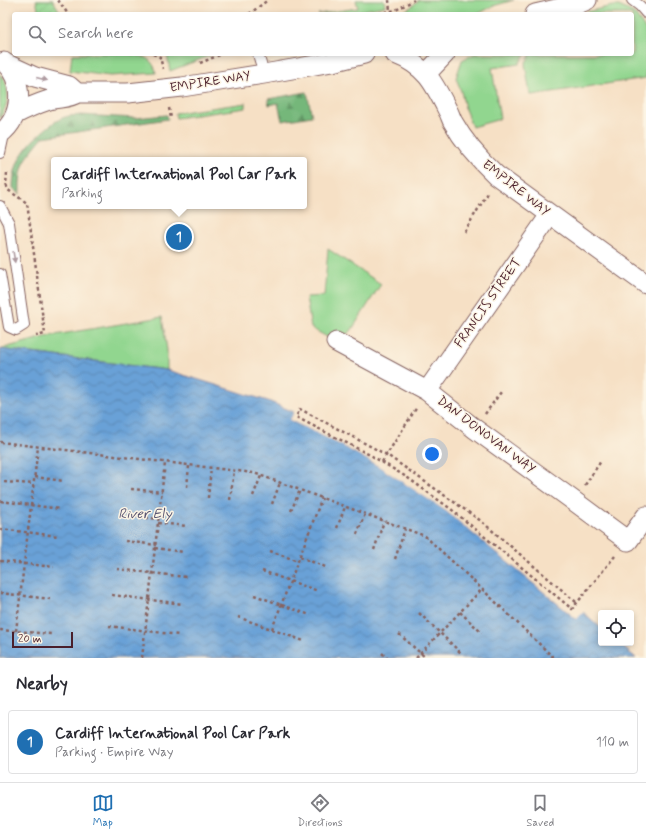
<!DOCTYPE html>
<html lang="en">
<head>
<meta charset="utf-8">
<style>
  body { margin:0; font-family:Mynerve,sans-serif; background:#f2f2f3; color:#2b2b33 }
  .controls { position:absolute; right:12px; bottom:12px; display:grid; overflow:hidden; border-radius:4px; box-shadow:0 2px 6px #0003 }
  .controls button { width:36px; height:36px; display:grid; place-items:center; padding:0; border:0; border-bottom:1px solid #e1e1e2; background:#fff; color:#2b2b33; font:20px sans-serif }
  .scale { position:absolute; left:12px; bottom:10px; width:61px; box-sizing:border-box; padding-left:4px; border:2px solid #4a1f2b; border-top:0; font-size:11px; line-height:14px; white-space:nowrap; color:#4a1f2b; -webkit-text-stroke:3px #fcf5e5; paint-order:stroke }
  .you { position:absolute; left:432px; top:454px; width:14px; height:14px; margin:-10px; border:3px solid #fff; border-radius:50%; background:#1a73e8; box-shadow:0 0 0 6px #1a73e833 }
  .badge { display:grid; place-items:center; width:26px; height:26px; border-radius:50%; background:#1f6fb2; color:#fff; font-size:13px; font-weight:700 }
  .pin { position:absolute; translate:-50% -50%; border:2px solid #fff; box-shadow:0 1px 4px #0006 }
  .popup { position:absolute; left:51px; top:157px; width:256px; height:52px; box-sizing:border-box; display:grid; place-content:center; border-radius:4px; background:#fff; filter:drop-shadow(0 1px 3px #0005); font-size:13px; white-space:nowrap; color:#7c7c81 }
  .popup b { font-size:15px; color:#2b2b33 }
  .popup::after { content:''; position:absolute; left:50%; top:100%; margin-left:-8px; border:8px solid transparent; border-top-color:#fff }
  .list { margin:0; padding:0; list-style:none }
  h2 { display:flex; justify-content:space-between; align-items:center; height:52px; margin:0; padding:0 16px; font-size:17px }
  h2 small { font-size:13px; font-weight:400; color:#7c7c81 }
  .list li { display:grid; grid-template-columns:26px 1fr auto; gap:12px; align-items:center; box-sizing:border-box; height:64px; margin:0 8px 8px; padding:0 8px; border:1px solid #e1e1e2; border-radius:4px }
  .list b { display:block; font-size:15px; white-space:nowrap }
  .list p { margin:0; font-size:13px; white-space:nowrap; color:#7c7c81 }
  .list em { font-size:13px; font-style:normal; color:#7c7c81 }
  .icon { flex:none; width:22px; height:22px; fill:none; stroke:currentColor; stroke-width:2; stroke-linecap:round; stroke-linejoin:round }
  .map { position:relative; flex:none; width:646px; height:658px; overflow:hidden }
  .search { position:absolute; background:#fff; box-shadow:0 2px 6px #0003; left:12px; right:12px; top:12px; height:44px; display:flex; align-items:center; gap:10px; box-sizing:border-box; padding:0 14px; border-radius:4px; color:#7c7c81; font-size:15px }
  .sheet { height:124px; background:#fff }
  nav { display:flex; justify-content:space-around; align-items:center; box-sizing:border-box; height:56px; border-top:1px solid #e1e1e2; background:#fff; font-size:11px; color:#7c7c81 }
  nav a { display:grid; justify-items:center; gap:2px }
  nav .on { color:#1f6fb2 }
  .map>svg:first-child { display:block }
</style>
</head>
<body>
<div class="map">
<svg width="646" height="658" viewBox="0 0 646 658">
  <defs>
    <pattern id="forest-firs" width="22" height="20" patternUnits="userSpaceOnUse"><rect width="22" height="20" fill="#74b77a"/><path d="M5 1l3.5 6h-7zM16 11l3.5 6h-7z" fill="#619464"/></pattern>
    <pattern id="garden-furrows" width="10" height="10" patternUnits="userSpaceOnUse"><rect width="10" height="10" fill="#91d68f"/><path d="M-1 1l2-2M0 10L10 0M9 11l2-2" fill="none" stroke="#7fb77c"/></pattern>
    <pattern id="water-waves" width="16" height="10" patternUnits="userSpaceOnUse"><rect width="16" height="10" fill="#69a1d7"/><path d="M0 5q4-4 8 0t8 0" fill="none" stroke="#5883af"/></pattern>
  </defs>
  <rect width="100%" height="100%" fill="#fcf5e5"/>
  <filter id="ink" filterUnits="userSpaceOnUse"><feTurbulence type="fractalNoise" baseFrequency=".025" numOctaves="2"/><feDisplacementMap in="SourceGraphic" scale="8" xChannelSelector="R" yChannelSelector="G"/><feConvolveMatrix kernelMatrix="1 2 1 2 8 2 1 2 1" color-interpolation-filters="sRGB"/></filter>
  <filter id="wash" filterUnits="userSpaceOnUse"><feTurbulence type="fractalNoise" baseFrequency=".012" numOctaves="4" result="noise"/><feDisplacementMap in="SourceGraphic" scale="16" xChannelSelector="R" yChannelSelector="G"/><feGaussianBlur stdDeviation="0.9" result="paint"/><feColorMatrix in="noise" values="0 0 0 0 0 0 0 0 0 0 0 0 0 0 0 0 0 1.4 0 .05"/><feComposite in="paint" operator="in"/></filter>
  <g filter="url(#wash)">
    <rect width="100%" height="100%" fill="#f6e0c5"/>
    <path fill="#91d68f" stroke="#6e7a5d" d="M356 0H384L385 6 345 14H318L358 8Z
      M419 0H514L493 6 478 14H399L411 7Z
      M612 6H619L634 13 646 30V78L532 95 530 94 525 64 531 54H632V14H577Z
      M72 54C93 54 125 51 144 57 151 60 155 66 156 73L110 76 70 71Z
      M167 54H214L170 71Z
      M474 54H525L519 64 492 68 500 119 472 127 465 109 461 91 456 78 462 60Z
      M0 74C11 87 9 104 0 118Z
      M328 249 381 284 351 331 336 342 311 328 306 297 324 296Z
      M162 317 167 350V370L0 349 49 336Z"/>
    <path fill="url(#forest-firs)" stroke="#5f6b52" d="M307 92 312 116 282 121 278 103 269 105 268 99Z
      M81 115 135 118 167 115 168 119 43 137C25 158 19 166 20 194L13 188C13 163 24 148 42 132 49 126 56 120 65 117 70 115 76 116 81 115Z"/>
    <path fill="url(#garden-furrows)" stroke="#6e7a5d" d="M36 0H53L61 14H39Z
      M246 103V108L176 118 175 113Z"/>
    <path fill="url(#water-waves)" stroke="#5a6081" d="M0 349 167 370 268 401 294 412 290 420 341 445 380 467 409 486 446 511 576 619 583 612 601 628V643H618L636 658H0Z"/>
    <path fill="#f6e0c5" d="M294 412 296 413 293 419 342 443 381 465 447 510 576 617 581 611 583 612 577 619 446 511 380 467 341 445 290 420Z"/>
  </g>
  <g filter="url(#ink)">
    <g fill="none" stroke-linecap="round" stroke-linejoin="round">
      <defs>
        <path id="service" d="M632 0 640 6 646 13
          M258 54 264 74
          M0 153 5 130
          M0 206 9 223 24 325 16 330 9 327 0 274"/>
        <path id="minor" d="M535 14 578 4 587 0
          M395 54C426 66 434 83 448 111 450 114 451 119 453 122 464 142 480 160 496 175L646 284
          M7 64 35 77 69 86 77 93H128L182 87 264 74 332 62 364 54
          M426 74 445 54
          M16 114C27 108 37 104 49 100 59 97 69 99 77 93
          M0 134C23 117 25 81 4 62
          M336 342 427 391 475 429 574 501 628 541 646 516
          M427 391 550 215"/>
      </defs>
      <use href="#service" stroke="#866361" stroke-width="12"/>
      <use href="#minor" stroke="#866361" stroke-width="21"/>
      <path stroke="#866361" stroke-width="2.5" stroke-dasharray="3 3" stroke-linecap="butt" d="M58 0 68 14
        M389 0 390 11
        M249 14 268 0
        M373 14 396 10 414 0
        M153 54 160 57 163 69
        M200 63 222 54
        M169 108 171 118
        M7 173 6 184 8 190 27 203 45 334 36 336
        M464 232 488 193
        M485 414 501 392
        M0 442 254 473 425 536 482 589 554 658
        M382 462 417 407
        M35 477 64 481
        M4 482 34 484
        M585 485 601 461
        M187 487 189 466
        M131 489 162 492
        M253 496 261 476
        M208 498 211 468
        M230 500 234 471
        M1 501 60 509
        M272 504 280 483
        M291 511 300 490
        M128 516 159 519
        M158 523 187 526
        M337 528 345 507
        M0 529 58 536
        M357 534 365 514
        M125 541 156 545
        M155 548 184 552
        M374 550 384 521
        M270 551 298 561
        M300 557 328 568
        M395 559 405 529
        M0 561 54 567
        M117 569 186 577
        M262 571 318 591
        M0 593 50 599
        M112 595 183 604
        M254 595 310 615
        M576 602 481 521 387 455 300 409 296 417 372 456 408 478 451 509 572 609 615 556
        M460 612 482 633
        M419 613 462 654
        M238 617 304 641
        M109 626 179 635
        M272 629 322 498
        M0 630 52 634
        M16 631 38 447
        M399 634 426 658
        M382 653 387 658
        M142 658 165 463
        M416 658 482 589"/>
      <use href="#service" stroke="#fff" stroke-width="10"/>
      <use href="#minor" stroke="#fff" stroke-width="19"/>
    </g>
    <defs><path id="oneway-solid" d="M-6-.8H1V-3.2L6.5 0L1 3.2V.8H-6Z"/></defs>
    <g fill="#ae9aa0">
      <use href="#oneway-solid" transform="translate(42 79) rotate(15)"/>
      <use href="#oneway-solid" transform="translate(14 257) rotate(81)"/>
    </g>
  </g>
  <g text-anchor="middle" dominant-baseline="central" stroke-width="3" stroke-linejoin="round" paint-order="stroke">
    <g font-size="13" fill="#4a1f2b" stroke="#fcf5e5">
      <text transform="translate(210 82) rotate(-9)">EMPIRE WAY</text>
      <text transform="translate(516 188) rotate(38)">EMPIRE WAY</text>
      <text transform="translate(488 303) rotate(-55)">FRANCIS STREET</text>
      <text transform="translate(486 435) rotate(37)">DAN DONOVAN WAY</text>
    </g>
    <g font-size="14" font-style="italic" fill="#565370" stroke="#fcf5e5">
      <text x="145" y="514">River Ely</text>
    </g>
  </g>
</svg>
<div class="controls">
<button><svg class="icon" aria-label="locate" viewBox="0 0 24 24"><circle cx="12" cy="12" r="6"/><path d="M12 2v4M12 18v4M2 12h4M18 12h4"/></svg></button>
</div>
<div class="scale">20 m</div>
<div class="you"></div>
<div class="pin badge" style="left:179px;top:237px">1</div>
<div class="popup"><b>Cardiff International Pool Car Park</b>Parking</div>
<div class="search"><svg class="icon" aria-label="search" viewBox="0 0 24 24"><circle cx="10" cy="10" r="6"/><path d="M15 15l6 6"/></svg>Search here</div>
</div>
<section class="sheet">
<h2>Nearby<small></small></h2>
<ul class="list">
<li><span class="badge">1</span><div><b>Cardiff International Pool Car Park</b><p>Parking · Empire Way</p></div><em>110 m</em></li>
</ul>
</section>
<nav>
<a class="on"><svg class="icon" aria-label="map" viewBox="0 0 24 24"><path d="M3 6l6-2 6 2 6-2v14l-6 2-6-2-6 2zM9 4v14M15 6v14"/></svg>Map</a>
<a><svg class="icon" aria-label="directions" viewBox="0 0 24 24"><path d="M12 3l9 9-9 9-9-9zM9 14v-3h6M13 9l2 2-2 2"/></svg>Directions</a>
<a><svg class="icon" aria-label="saved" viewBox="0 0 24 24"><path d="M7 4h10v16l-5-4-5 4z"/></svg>Saved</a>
</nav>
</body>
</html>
